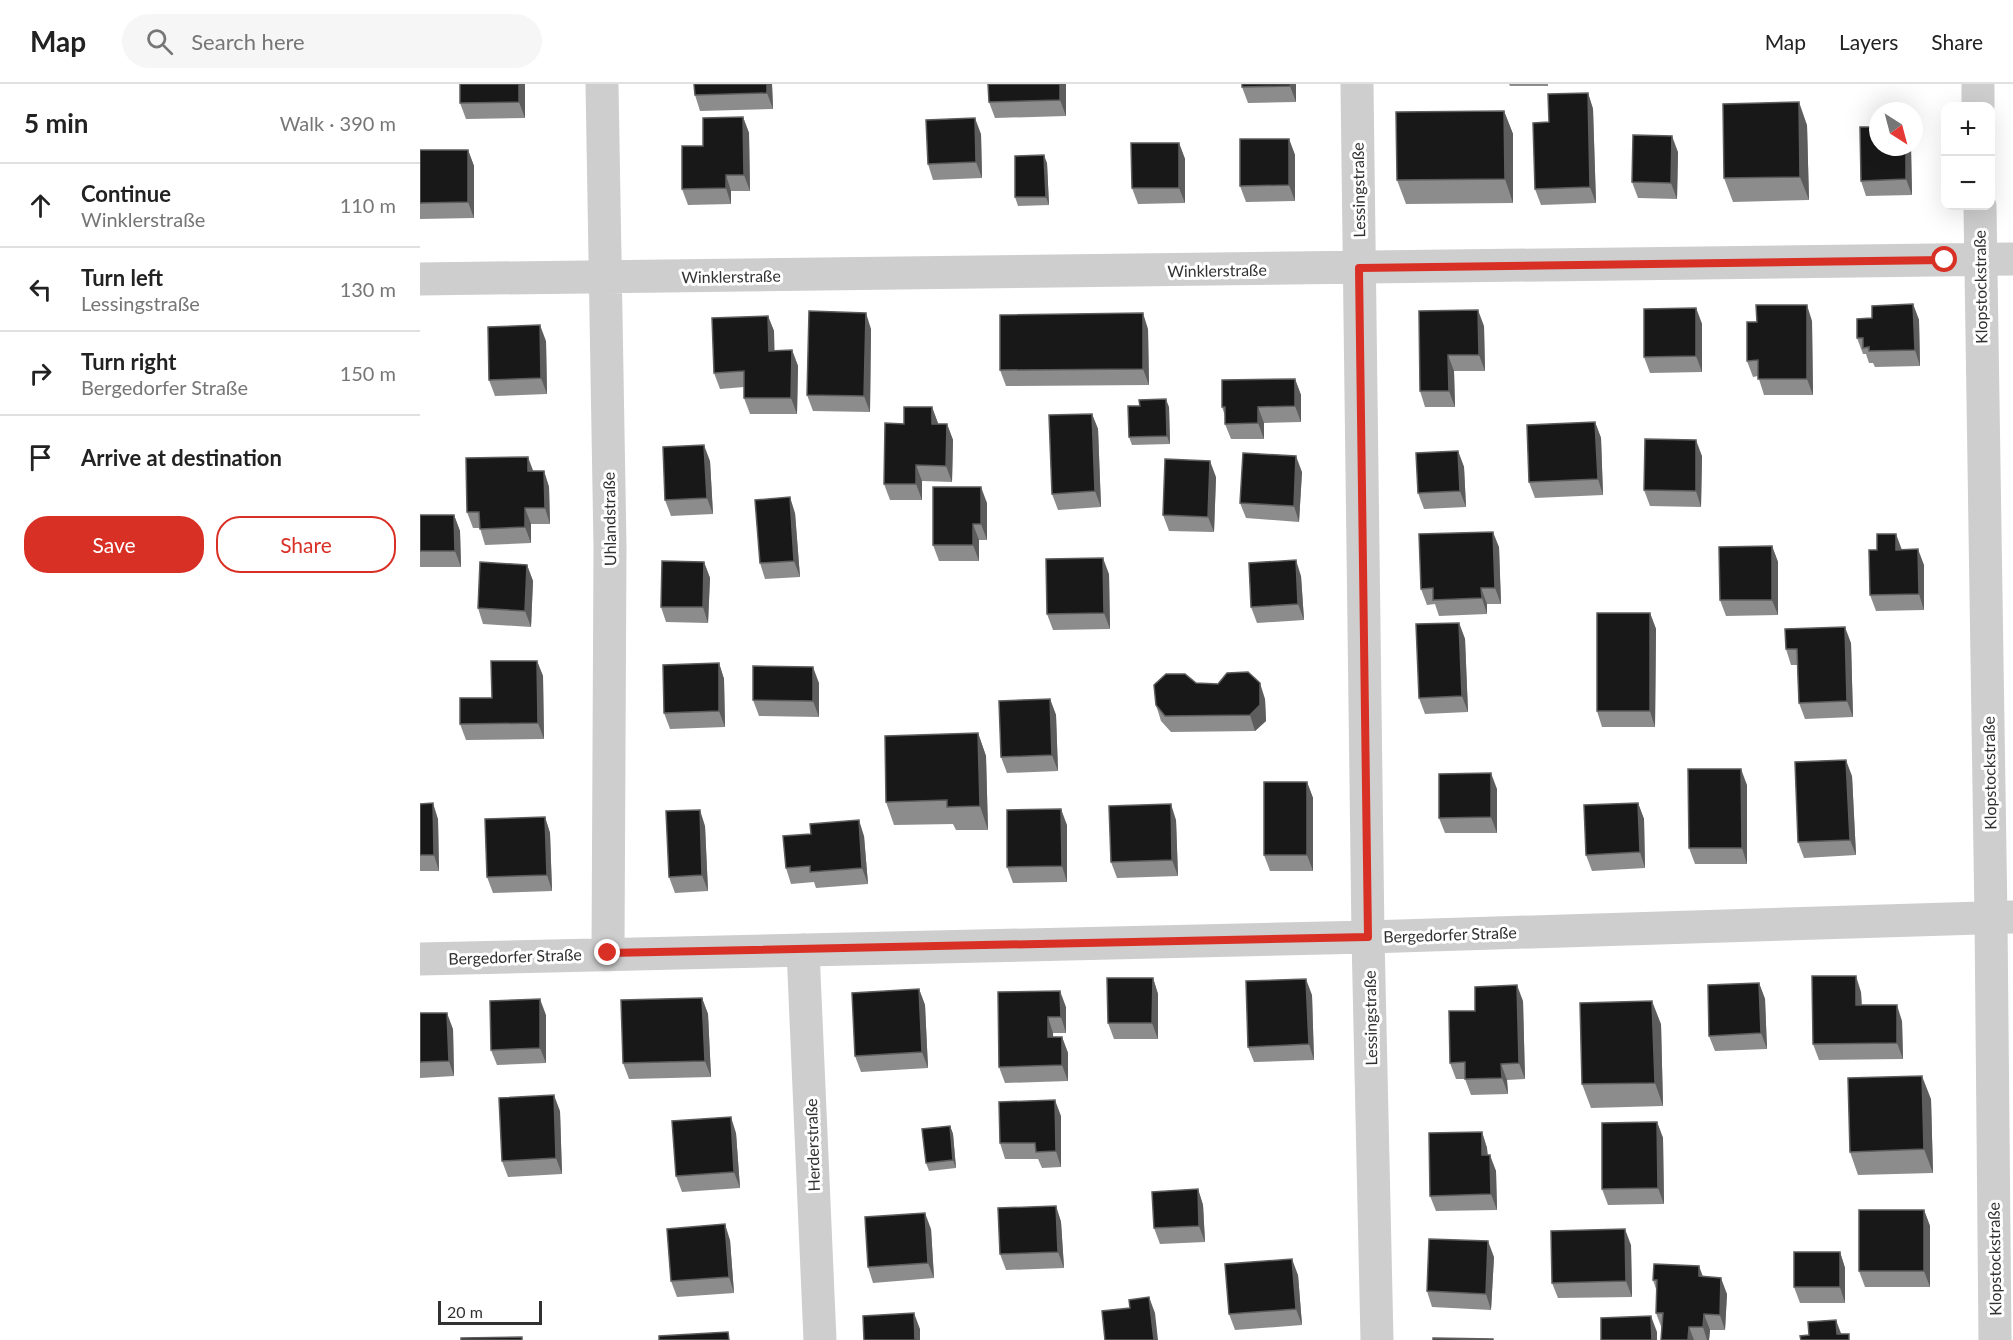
<!DOCTYPE html>
<html lang="en">
<head>
<meta charset="utf-8">
<style>
  body { margin:0; font-family:Lato,sans-serif; background:#f6f6f6; color:#222 }
  .controls { position:absolute; right:18px; top:18px; display:grid; overflow:hidden; border-radius:12px; box-shadow:0 6px 24px #0002 }
  .controls button { width:54px; height:54px; display:grid; place-items:center; padding:0; border:0; border-bottom:2px solid #e0e0e0; background:#fff; color:#222; font:30px sans-serif }
  .compass { position:absolute; left:1449px; top:18px; width:54px; height:54px; border-radius:50%; background:#fff; box-shadow:0 6px 24px #0002; rotate:144deg }
  .scale { position:absolute; left:18px; bottom:15px; width:104px; box-sizing:border-box; padding-left:6px; border:3px solid #313131; border-top:0; font-size:16px; line-height:21px; white-space:nowrap; color:#313131; -webkit-text-stroke:4px #fff; paint-order:stroke }
  .stop { position:absolute; width:18px; height:18px; margin:-14px; border:4px solid #d93025; border-radius:50%; background:#fff }
  .stop.end { background:#d93025; border-color:#fff; box-shadow:0 2px 6px #0008 }
  .list { margin:0; padding:0; list-style:none }
  h2 { display:flex; justify-content:space-between; align-items:center; height:78px; margin:0; padding:0 24px; font-size:26px }
  h2 small { font-size:20px; font-weight:400; color:#767676 }
  .list li { display:grid; grid-template-columns:39px 1fr auto; gap:18px; align-items:center; box-sizing:border-box; height:84px; padding:0 24px; border-top:2px solid #e0e0e0 }
  .list b { display:block; font-size:22px; white-space:nowrap }
  .list p { margin:0; font-size:20px; white-space:nowrap; color:#767676 }
  .list em { font-size:20px; font-style:normal; color:#767676 }
  .actions { display:flex; gap:12px; padding:18px 24px }
  .actions a { flex:1; padding:14px 0; border:2px solid #d93025; border-radius:24px; text-align:center; font-size:21px; color:#d93025 }
  .actions .main { background:#d93025; color:#fff }
  .icon { flex:none; width:33px; height:33px; fill:none; stroke:currentColor; stroke-width:2; stroke-linecap:round; stroke-linejoin:round }
  .map { position:relative; flex:none; width:1593px; height:1256px; overflow:hidden }
  header { display:flex; align-items:center; gap:36px; box-sizing:border-box; height:84px; padding:0 30px; background:#fff; border-bottom:2px solid #e0e0e0 }
  header strong { font-size:28px }
  nav { display:flex; gap:33px; margin-inline-start:auto; font-size:21px }
  .search { width:420px; height:54px; background:#f6f6f6; display:flex; align-items:center; gap:15px; box-sizing:border-box; padding:0 21px; border-radius:33px; color:#767676; font-size:22px }
  main { display:flex }
  aside { flex:1; background:#fff }
  .map>svg:first-child { display:block }
</style>
</head>
<body>
<header>
<strong>Map</strong>
<div class="search"><svg class="icon" aria-label="search" viewBox="0 0 24 24"><circle cx="10" cy="10" r="6"/><path d="M15 15l6 6"/></svg>Search here</div>
<nav><a>Map</a><a>Layers</a><a>Share</a></nav>
</header>
<main>
<aside>
<h2>5 min<small>Walk · 390 m</small></h2>
<ul class="list">
<li><svg class="icon" aria-label="ahead" viewBox="0 0 24 24"><path d="M12 20V5M6 11l6-6 6 6"/></svg><div><b>Continue</b><p>Winklerstraße</p></div><em>110 m</em></li>
<li><svg class="icon" aria-label="left" viewBox="0 0 24 24"><path d="M17 20v-9H6M10 6l-5 5 5 5"/></svg><div><b>Turn left</b><p>Lessingstraße</p></div><em>130 m</em></li>
<li><svg class="icon" aria-label="right" viewBox="0 0 24 24"><path d="M7 20v-9h11M14 6l5 5-5 5"/></svg><div><b>Turn right</b><p>Bergedorfer Straße</p></div><em>150 m</em></li>
<li><svg class="icon" aria-label="arrive" viewBox="0 0 24 24"><path d="M6 21V4h12l-3 4 3 4H6"/></svg><div><b>Arrive at destination</b></div></li>
</ul>
<div class="actions"><a class="main">Save</a><a>Share</a></div>
</aside>
<div class="map">
<svg width="1593" height="1256" viewBox="0 0 1593 1256">
  <rect width="100%" height="100%" fill="#fff"/>
  <g fill="none" stroke-linecap="round" stroke-linejoin="round">
    <path stroke="#cecece" stroke-width="33" d="M182 0 190 463 188 869
      M937 0 948 853 957 1256
      M1558 0V22
      M1560 122 1571 834 1575 1256
      M0 195 1593 175
      M383 866 400 1256
      M0 875 948 853 1593 833"/>
  </g>
  <path fill="#8c8c8c" d="M40 0H105V34L46 35 40 19Z
    M352 0 353 25 280 27 275 11Z
    M646 0V32L575 34 569 18Z
    M822 0H876V18L828 19 822 3Z
    M1089 0H1128V2H1090Z
    M1168 9 1173 25 1176 119 1121 121 1115 105 1129 38Z
    M1084 27 1093 50V119L986 120 977 96Z
    M323 33 329 49 330 107H311V120L268 121 262 105 283 62Z
    M1387 41 1389 116 1313 118 1304 94Z
    M561 50 562 94 513 96 508 80Z
    M869 55 875 71V117L826 118 820 102Z
    M759 59 765 75V119L718 120 712 104Z
    M1491 63 1492 111 1446 112 1441 97Z
    M0 66H48L54 82V134L0 135Z
    M1258 68 1257 115 1218 114 1212 98Z
    M627 79 629 121 598 122 595 113Z
    M1493 220 1499 236 1500 282 1455 283 1453 279H1449L1446 270H1443L1437 254 1452 234Z
    M1276 224 1282 240V288L1230 289 1224 273Z
    M999 227 1064 242 1065 287H1034L1035 323H1005L1000 307Z
    M348 232 354 247V267L372 266 378 282 377 330H330L324 314V303L300 305 294 289Z
    M1392 237 1393 311H1344L1338 292 1333 293 1327 277Z
    M451 245 450 328 393 327 387 311Z
    M728 245 729 301 586 302 580 286Z
    M126 257 127 310 75 312 69 296Z
    M875 295 881 311V338L844 339V355H811L805 340V332L802 323Z
    M512 323 518 340H527L533 356 532 398 502 397V416H470L464 400 484 340Z
    M749 323 750 360 712 361 709 353Z
    M672 330 678 345 681 423 638 426 632 410Z
    M1175 338 1181 354 1183 411 1115 414 1109 398Z
    M1038 367 1044 383 1046 423 1004 425 998 409Z
    M1282 372 1281 423 1230 422 1224 406Z
    M290 377 293 430 251 432 245 416Z
    M113 387H124L129 403 130 440H111V459L65 461 60 444H53L47 428Z
    M882 388 879 438 826 434 820 419Z
    M796 393 794 448 749 447 743 431Z
    M567 419V456H559V477H519L513 461Z
    M375 429 380 493 345 495 340 479Z
    M0 431H34L40 447 41 483H0Z
    M1352 462 1358 478V531L1306 532 1300 516Z
    M1079 463 1081 520H1067V530L1019 532 1015 520 1007 521 1001 505Z
    M1482 466 1504 481V526L1456 527 1450 511Z
    M284 478 290 494 288 539 246 538 241 523Z
    M107 481 113 497 111 543 63 540 58 524Z
    M689 490 690 545 633 546 627 530Z
    M881 492 884 536 837 539 831 523Z
    M1230 529 1236 545 1235 643H1182L1177 627Z
    M1039 539 1045 555 1048 628 1005 630 999 614Z
    M1431 559 1433 633 1385 635 1379 619 1377 581H1371L1366 565Z
    M117 577 123 592 124 655 46 656 40 640Z
    M299 579 304 595 305 643 250 645 244 629Z
    M399 599V633L339 632 333 616Z
    M776 599 845 615 846 637 835 647 751 648 741 637 736 621Z
    M630 615 636 631 638 687 587 689 581 673Z
    M558 649 566 672 568 746H536L533 740 474 741 466 718Z
    M1432 692 1436 771 1384 774 1378 758Z
    M887 698 893 714V787H850L844 771Z
    M1327 701V780H1275L1269 764Z
    M1077 705V749H1025L1019 734Z
    M1218 719 1224 735 1225 784 1172 787 1166 771Z
    M0 720 18 735 19 787H0Z
    M125 733 130 749 132 807 73 809 67 793Z
    M756 736 758 792 697 794 691 778Z
    M647 741V798L593 799 587 783Z
    M285 742 288 807 255 809 249 793Z
    M444 752 448 800 396 804 394 798 371 800 366 784Z
    M733 894 738 910V955H694L688 939Z
    M1339 899 1345 915 1347 965 1295 967 1289 952Z
    M499 905 505 921 508 984 441 988 435 972Z
    M578 908 646 923V949H633V953H642L648 969V997L585 999 579 983Z
    M1441 908 1442 921 1482 937 1483 975 1399 976 1393 960Z
    M892 911 894 976 834 978 828 963Z
    M282 914 288 930 291 993 209 995 203 979Z
    M1103 917 1105 995 1087 996 1088 1010 1051 1011 1045 995H1036L1030 979 1055 927Z
    M0 929 33 945 34 992 0 994Z
    M126 931V979L77 981 71 966Z
    M1241 940 1243 1022 1171 1024 1162 1000Z
    M1511 1015 1513 1089 1438 1091 1430 1068Z
    M140 1027 142 1090 88 1093 82 1077Z
    M641 1032V1083L622 1084 618 1075H585L580 1059Z
    M1237 1038 1243 1054 1244 1120 1188 1121 1182 1105Z
    M530 1042 533 1050 536 1084 509 1087 506 1079Z
    M1062 1048 1067 1064 1068 1071 1076 1087 1077 1126 1016 1127 1010 1112Z
    M316 1049 320 1104 262 1108 256 1092Z
    M778 1105 783 1121 785 1158 740 1160 734 1144Z
    M636 1122 641 1138 644 1184 586 1186 580 1170Z
    M1504 1126 1510 1142V1203H1445L1439 1187Z
    M511 1145 514 1194 453 1199 448 1183Z
    M310 1156 314 1209 257 1213 251 1197Z
    M1211 1161 1212 1213 1138 1214 1132 1199Z
    M1420 1168 1425 1184V1219H1380L1374 1203Z
    M1074 1173 1071 1226 1012 1223 1007 1207Z
    M878 1191 882 1241 815 1246 809 1230Z
    M1283 1193 1307 1210 1305 1246H1290L1289 1256H1241L1242 1245 1236 1229V1205L1233 1196Z"/>
  <path fill="#5d5d5d" d="M99 0H105V34L99 18Z
    M347 0H352L353 25 347 9Z
    M640 0H646V32L640 16Z
    M870 0H876V18L870 2Z
    M1168 9 1173 25 1176 119 1170 103Z
    M1379 18 1387 41 1389 116 1380 93Z
    M1084 27 1093 50V119L1085 95Z
    M323 33 329 49 330 107 324 91Z
    M555 34 561 50 562 94 556 78Z
    M1252 52 1258 68 1257 115 1251 99Z
    M869 55 875 71V117L869 101Z
    M759 59 765 75V119L759 104Z
    M1486 63H1491L1492 111 1486 95Z
    M48 66 54 82V134L48 118Z
    M624 71 627 79 629 121 626 113Z
    M306 91 311 107V120L306 104Z
    M1493 220 1499 236 1500 282 1495 266Z
    M1387 221 1392 237 1393 311 1387 295Z
    M1276 224 1282 240V288L1276 272Z
    M1058 226 1064 242 1065 287 1059 271Z
    M446 229 451 245 450 328 444 312Z
    M723 229 728 245 729 301 723 285Z
    M348 232 354 247 355 283 349 267Z
    M120 241 126 257 127 310 121 294Z
    M372 266 378 282 377 330 371 314Z
    M1028 271 1034 287 1035 323 1029 307Z
    M875 295 881 311V338L875 322Z
    M746 315 749 323 750 360 747 352Z
    M512 323 518 339 517 356 512 340Z
    M838 323 844 339V355L838 339Z
    M672 330 678 345 681 423 675 407Z
    M1175 338 1181 354 1183 411 1178 395Z
    M527 340 533 356 532 398 526 382Z
    M1276 356 1282 372 1281 423 1276 407Z
    M284 361 290 377 293 430 287 414Z
    M1038 367 1044 383 1046 423 1040 407Z
    M876 372 882 388 879 438 874 422Z
    M108 373 114 389 108 387Z
    M790 377 796 393 794 448 788 433Z
    M496 381 502 397V416L496 400Z
    M124 387 129 403 130 440 125 424Z
    M561 403 567 419V456L561 440Z
    M370 413 375 429 380 493 374 477Z
    M105 424 111 440V459L105 443Z
    M34 431 40 447 41 483 35 467Z
    M553 440 559 456V477L553 461Z
    M1073 448 1079 463 1081 520 1075 504Z
    M1476 450 1482 466H1476Z
    M1352 462 1358 478V531L1352 516Z
    M1498 465 1504 481V526L1499 510Z
    M683 474 689 490 690 545 684 529Z
    M876 476 881 492 884 536 878 520Z
    M284 478 290 494 288 539 283 523Z
    M107 481 113 497 111 543 105 527Z
    M1061 504 1067 520V530L1062 514Z
    M1230 529 1236 545 1235 643 1230 627Z
    M1039 539 1045 555 1048 628 1042 612Z
    M1425 543 1431 559 1433 633 1427 617Z
    M117 577 123 592 124 655 118 639Z
    M299 579 304 595 305 643 299 627Z
    M393 583 399 599V633L393 617Z
    M840 599 845 615 846 637 835 647 830 631Z
    M630 615 636 631 638 687 632 671Z
    M558 649 566 672 568 746 560 722Z
    M1426 676 1432 692 1436 771 1430 756Z
    M1321 685 1327 701V780L1322 764Z
    M1071 689 1077 705V749L1071 733Z
    M887 698 893 714V787L887 771Z
    M13 719 18 735 19 787 14 771Z
    M1218 719 1224 735 1225 784 1220 768Z
    M751 720 756 736 758 792 752 776Z
    M641 725 647 741V798L642 782Z
    M280 726 285 742 288 807 282 791Z
    M125 733 130 749 132 807 127 791Z
    M439 736 444 752 448 800 442 784Z
    M1436 892 1441 908 1442 937 1436 921Z
    M733 894 738 910V955L732 939Z
    M886 895 892 911 894 976 889 960Z
    M1339 899 1345 915 1347 965 1341 949Z
    M1097 901 1103 917 1105 995 1099 979Z
    M499 905 505 921 508 984 502 968Z
    M640 907 646 923V949L641 933Z
    M282 914 288 930 291 993 285 977Z
    M120 915 126 931V979L120 964Z
    M1232 917 1241 940 1243 1022 1235 999Z
    M1477 921 1482 937 1483 975 1477 959Z
    M27 929 33 945 34 992 29 977Z
    M628 933 633 949 634 969 628 953Z
    M642 953 648 969V997L642 981Z
    M1081 980 1087 996 1088 1010 1082 994Z
    M1502 992 1511 1015 1513 1089 1504 1065Z
    M134 1011 140 1027 142 1090 136 1074Z
    M635 1016 641 1032V1083L636 1067Z
    M311 1033 316 1049 320 1104 314 1088Z
    M1237 1038 1243 1054 1244 1120 1238 1104Z
    M530 1042 533 1050 536 1084 533 1076Z
    M1062 1048 1067 1064 1068 1087 1062 1071Z
    M1070 1071 1076 1087 1077 1126 1071 1110Z
    M778 1105 783 1121 785 1158 779 1142Z
    M636 1122 641 1138 644 1184 638 1168Z
    M1504 1126 1510 1142V1203L1504 1187Z
    M505 1129 511 1145 514 1194 508 1179Z
    M305 1140 310 1156 314 1209 309 1193Z
    M1205 1145 1211 1161 1212 1213 1206 1197Z
    M1068 1157 1074 1173 1071 1226 1066 1210Z
    M1420 1168 1425 1184V1219L1420 1203Z
    M872 1175 878 1191 882 1241 876 1225Z
    M1279 1182 1285 1198 1279 1192Z
    M1301 1194 1307 1210 1305 1246 1300 1231Z
    M729 1213 735 1229 738 1256H734Z
    M494 1229 500 1245V1256H495Z
    M1284 1230 1290 1246 1289 1256H1287L1283 1243Z
    M1231 1232 1237 1248V1256H1232Z
    M1416 1236 1422 1252 1417 1250Z
    M1269 1243 1274 1256H1268Z"/>
  <path fill="#181818" stroke="#5d5d5d" stroke-width="1.5" d="M40 0H99V18L40 19Z
    M274 0H347V9L275 11Z
    M568 0H640V16L569 18Z
    M822 0H870V2L822 3Z
    M1168 9 1170 103 1115 105 1113 39 1129 38 1128 10Z
    M1379 18 1380 93 1304 94 1303 20Z
    M1084 27 1085 95 977 96 976 28Z
    M323 33 324 91H306V104L262 105V62H283V34Z
    M555 34 556 78 508 80 506 36Z
    M1440 43H1458V63H1486V95L1441 97Z
    M1213 51 1252 52 1251 99 1212 98Z
    M820 55H869V101L820 102Z
    M711 59H759V104H712Z
    M0 66H48V118L0 119Z
    M624 71 626 113H595V72Z
    M1493 220 1495 266 1449 267V263L1443 264V254H1437V235L1452 234V222Z
    M1336 221H1387V295H1338V276L1327 277V238H1337Z
    M1276 224V272L1224 273V225Z
    M1058 226 1059 271H1028L1029 307H1000L999 227Z
    M389 227 446 229 444 312 387 311Z
    M723 229V285L580 286V231Z
    M348 232 349 267 372 266 371 314H324V287L294 289 292 234Z
    M120 241 121 294 69 296 68 243Z
    M875 295V322L838 323V339L805 340V323H802V296Z
    M746 315 747 352 709 353 708 322H720L719 316Z
    M484 323H512V340H527L526 382 496 381V400H464L465 339 484 340Z
    M672 330 675 407 632 410 629 331Z
    M1175 338 1178 395 1109 398 1107 341Z
    M1225 355 1276 356V407L1224 406Z
    M284 361 287 414 245 416 243 363Z
    M1038 367 1040 407 998 409 996 369Z
    M823 369 876 372 874 422 820 419Z
    M108 373V387H124L125 424H105V443L60 445 59 428H47L46 374Z
    M745 375 790 377 788 433 743 431Z
    M513 403H561V440H553V461H513Z
    M370 413 374 477 340 479 335 416Z
    M0 431H34L35 467H0Z
    M1073 448 1075 504H1061L1062 514 1013 516V504L1001 505 999 450Z
    M1457 450H1476V466L1498 465 1499 510 1450 511 1449 466H1457Z
    M1352 462V516H1300L1299 463Z
    M683 474 684 529 627 530 626 475Z
    M876 476 878 520 831 523 829 479Z
    M242 477 284 478 283 523H241Z
    M60 478 107 481 105 527 58 524Z
    M1177 529H1230V627H1177Z
    M1039 539 1042 612 999 614 996 540Z
    M1425 543 1427 617 1379 619 1377 565H1366L1365 545Z
    M71 577H117L118 639 40 640V614H72Z
    M299 579V627L244 629 243 581Z
    M333 582 393 583V617L333 616Z
    M828 588 840 599V621L830 631 745 632 736 621 734 601 746 590H765L776 599 798 600 807 589Z
    M630 615 632 671 581 673 579 617Z
    M558 649 560 722 527 723V716L466 718 465 652Z
    M1426 676 1430 756 1378 758 1375 678Z
    M1268 685H1321L1322 764H1269Z
    M1071 689V733L1019 734V690Z
    M844 698H887V771H844Z
    M13 719 14 771H0V720Z
    M1218 719 1220 768 1166 771 1164 721Z
    M751 720 752 776 691 778 689 722Z
    M641 725 642 782 587 783V726Z
    M280 726 282 791 249 793 246 727Z
    M125 733 127 791 67 793 65 735Z
    M439 736 442 784 390 788V782L366 784 363 752 391 750 390 740Z
    M1392 892H1436V921H1477V959L1393 960Z
    M687 894H733L732 939H688Z
    M886 895 889 960 828 963 826 897Z
    M1339 899 1341 949 1289 952 1288 901Z
    M1097 901 1099 979 1081 980 1082 994 1045 995V978L1030 979 1029 927H1055V903Z
    M499 905 502 968 435 972 432 909Z
    M640 907 641 933H628V953H642V981L579 983 578 908Z
    M282 914 285 977 203 979 201 916Z
    M120 915V964L71 966 70 917Z
    M1232 917 1235 999 1162 1000 1160 919Z
    M0 929H27L29 977 0 978Z
    M1502 992 1504 1065 1430 1068 1428 994Z
    M134 1011 136 1074 82 1077 79 1014Z
    M635 1016 636 1067 616 1068 615 1059H580L579 1018Z
    M311 1033 314 1088 256 1092 252 1037Z
    M1237 1038 1238 1104 1182 1105V1039Z
    M530 1042 533 1076 506 1079 502 1045Z
    M1062 1048V1071H1070L1071 1110 1010 1112 1009 1049Z
    M778 1105 779 1142 734 1144 732 1108Z
    M636 1122 638 1168 580 1170 578 1124Z
    M1439 1126H1504V1187H1439Z
    M505 1129 508 1179 448 1183 445 1133Z
    M305 1140 309 1193 251 1197 247 1145Z
    M1205 1145 1206 1197 1132 1199 1131 1147Z
    M1009 1155 1068 1157 1066 1210 1007 1207Z
    M1374 1168H1420V1203H1374Z
    M872 1175 876 1225 809 1230 805 1180Z
    M1234 1180 1279 1182V1192L1301 1194 1300 1231 1284 1230 1283 1243H1269L1268 1256H1241L1243 1229H1236L1237 1196H1233Z
    M729 1213 734 1256H685L682 1227 710 1224 709 1216Z
    M494 1229 495 1256H444L443 1232Z
    M1231 1232 1232 1256H1181V1234Z
    M1416 1236 1417 1250H1429V1256H1381L1380 1252 1389 1251 1388 1238Z
    M308 1248 309 1256H239V1252Z
    M102 1253V1256H41V1254Z
    M1013 1254 1073 1255V1256H1013Z"/>
  <g fill="none" stroke-linecap="round" stroke-linejoin="round">
    <path stroke="#d93025" stroke-width="8" d="M188 869 948 853 939 184 1525 176"/>
  </g>
  <g text-anchor="middle" dominant-baseline="central" stroke-width="6" stroke-linejoin="round" paint-order="stroke">
    <g font-size="16" fill="#313131" stroke="#fff">
      <text transform="translate(938 106) rotate(-91)">Lessingstraße</text>
      <text transform="translate(797 186) rotate(-1)">Winklerstraße</text>
      <text transform="translate(311 192) rotate(-1)">Winklerstraße</text>
      <text transform="translate(1560 203) rotate(-91)">Klopstockstraße</text>
      <text transform="translate(189 435) rotate(-91)">Uhlandstraße</text>
      <text transform="translate(1569 689) rotate(-91)">Klopstockstraße</text>
      <text transform="translate(1030 850) rotate(-2)">Bergedorfer Straße</text>
      <text transform="translate(95 872) rotate(-2)">Bergedorfer Straße</text>
      <text transform="translate(950 934) rotate(-91)">Lessingstraße</text>
      <text transform="translate(392 1061) rotate(-92)">Herderstraße</text>
      <text transform="translate(1574 1175) rotate(-91)">Klopstockstraße</text>
    </g>
  </g>
</svg>
<div class="controls">
<button>+</button>
<button>−</button>
</div>
<svg class="compass" viewBox="-18 -18 36 36"><path d="M0-13l5 13h-10z" fill="#e53935"/><path d="M0 13l5-13h-10z" fill="#767676"/></svg>
<div class="scale">20 m</div>
<div class="stop" style="left:1525px;top:176px"></div>
<div class="stop end" style="left:188px;top:869px"></div>
</div>
</main>
</body>
</html>
